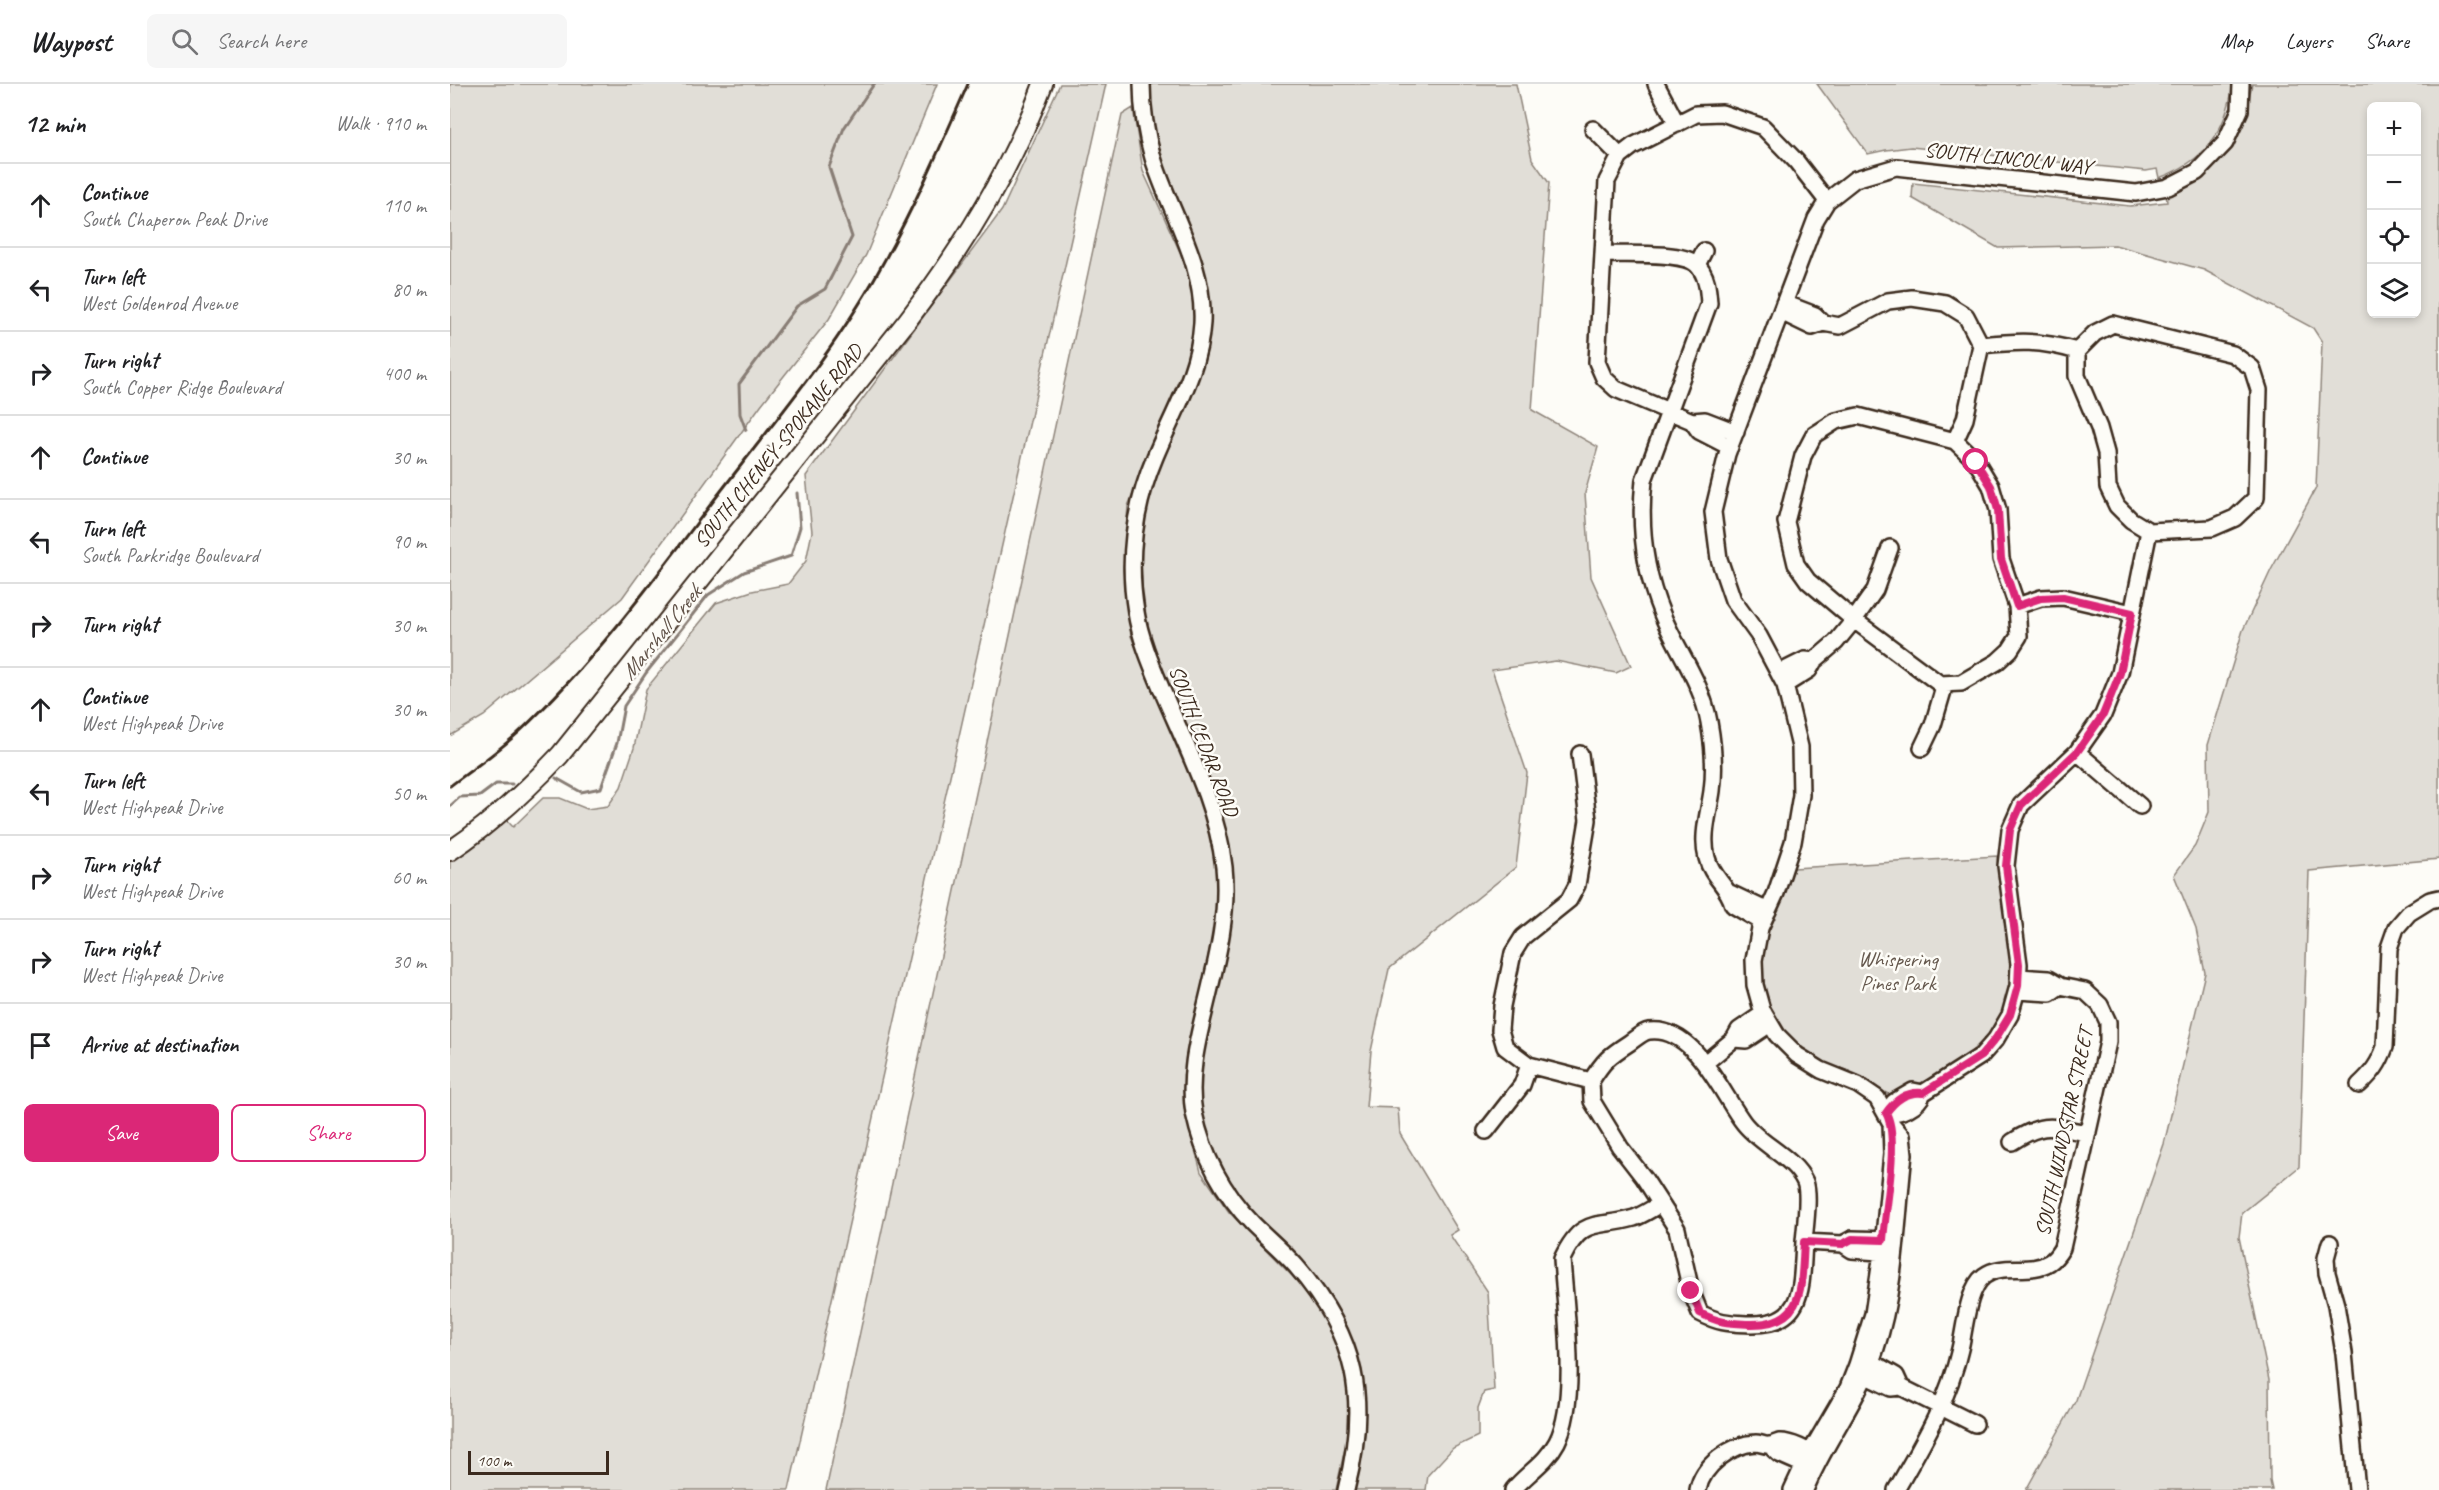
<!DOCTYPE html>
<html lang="en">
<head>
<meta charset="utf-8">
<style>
  body { margin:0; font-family:Caveat,sans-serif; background:#f6f6f6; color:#202124 }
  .controls { position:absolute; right:18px; top:18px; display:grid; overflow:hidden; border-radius:9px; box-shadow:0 3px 9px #0003 }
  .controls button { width:54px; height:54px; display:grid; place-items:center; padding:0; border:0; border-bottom:2px solid #e0e0e0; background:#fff; color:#202124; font:30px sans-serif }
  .scale { position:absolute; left:18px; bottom:15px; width:141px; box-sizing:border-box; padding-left:6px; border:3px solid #3b2a1e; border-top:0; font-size:16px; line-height:21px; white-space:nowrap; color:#3b2a1e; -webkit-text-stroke:4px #fdfcf7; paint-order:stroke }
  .stop { position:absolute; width:18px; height:18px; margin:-14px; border:4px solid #db2777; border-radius:50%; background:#fff }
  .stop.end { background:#db2777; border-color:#fff; box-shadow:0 2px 6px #0008 }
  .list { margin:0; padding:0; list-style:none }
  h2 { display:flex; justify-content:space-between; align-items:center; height:78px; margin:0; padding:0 24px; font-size:26px }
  h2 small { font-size:20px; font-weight:400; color:#757577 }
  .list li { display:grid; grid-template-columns:39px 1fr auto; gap:18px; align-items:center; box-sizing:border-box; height:84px; padding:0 24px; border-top:2px solid #e0e0e0 }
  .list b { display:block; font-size:22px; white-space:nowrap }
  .list p { margin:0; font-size:20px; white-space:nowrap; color:#757577 }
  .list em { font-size:20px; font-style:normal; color:#757577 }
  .actions { display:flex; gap:12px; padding:18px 24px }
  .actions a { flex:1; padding:14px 0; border:2px solid #db2777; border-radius:9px; text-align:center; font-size:21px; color:#db2777 }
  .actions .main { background:#db2777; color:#fff }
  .icon { flex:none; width:33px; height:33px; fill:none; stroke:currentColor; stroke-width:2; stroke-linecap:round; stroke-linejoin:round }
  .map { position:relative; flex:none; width:1989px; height:1406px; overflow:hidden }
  header { display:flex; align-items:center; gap:36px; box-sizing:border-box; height:84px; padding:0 30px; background:#fff; border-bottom:2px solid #e0e0e0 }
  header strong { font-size:28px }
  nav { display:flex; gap:33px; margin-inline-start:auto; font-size:21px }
  .search { width:420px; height:54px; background:#f6f6f6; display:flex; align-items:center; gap:15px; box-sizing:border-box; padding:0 21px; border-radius:9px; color:#757577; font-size:22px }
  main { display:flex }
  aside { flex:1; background:#fff }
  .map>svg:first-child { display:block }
</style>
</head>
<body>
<header>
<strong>Waypost</strong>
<div class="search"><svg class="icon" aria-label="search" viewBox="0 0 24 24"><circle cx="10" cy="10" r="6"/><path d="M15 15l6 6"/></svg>Search here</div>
<nav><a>Map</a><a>Layers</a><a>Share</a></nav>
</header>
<main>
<aside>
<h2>12 min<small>Walk · 910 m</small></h2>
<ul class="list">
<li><svg class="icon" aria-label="ahead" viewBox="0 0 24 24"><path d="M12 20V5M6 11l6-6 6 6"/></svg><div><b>Continue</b><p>South Chaperon Peak Drive</p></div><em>110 m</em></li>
<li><svg class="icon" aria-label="left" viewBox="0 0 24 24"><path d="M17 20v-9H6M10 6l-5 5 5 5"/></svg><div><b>Turn left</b><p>West Goldenrod Avenue</p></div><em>80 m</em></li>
<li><svg class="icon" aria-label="right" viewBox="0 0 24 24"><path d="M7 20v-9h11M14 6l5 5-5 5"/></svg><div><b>Turn right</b><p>South Copper Ridge Boulevard</p></div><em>400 m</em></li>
<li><svg class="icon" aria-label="ahead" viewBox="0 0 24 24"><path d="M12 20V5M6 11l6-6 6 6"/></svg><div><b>Continue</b></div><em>30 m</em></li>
<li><svg class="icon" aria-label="left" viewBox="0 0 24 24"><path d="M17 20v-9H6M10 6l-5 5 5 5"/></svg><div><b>Turn left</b><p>South Parkridge Boulevard</p></div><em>90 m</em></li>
<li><svg class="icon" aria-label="right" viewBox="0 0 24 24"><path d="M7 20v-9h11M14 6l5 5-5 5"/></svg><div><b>Turn right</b></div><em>30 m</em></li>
<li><svg class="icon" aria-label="ahead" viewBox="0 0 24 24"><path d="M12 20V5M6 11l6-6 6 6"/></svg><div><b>Continue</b><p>West Highpeak Drive</p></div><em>30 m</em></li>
<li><svg class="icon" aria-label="left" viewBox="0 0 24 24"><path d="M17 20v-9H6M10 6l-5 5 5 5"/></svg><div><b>Turn left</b><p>West Highpeak Drive</p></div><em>50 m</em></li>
<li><svg class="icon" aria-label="right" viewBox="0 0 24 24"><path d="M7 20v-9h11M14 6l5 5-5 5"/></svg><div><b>Turn right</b><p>West Highpeak Drive</p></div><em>60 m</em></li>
<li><svg class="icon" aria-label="right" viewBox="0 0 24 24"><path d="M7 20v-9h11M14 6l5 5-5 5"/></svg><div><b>Turn right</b><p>West Highpeak Drive</p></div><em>30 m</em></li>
<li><svg class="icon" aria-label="arrive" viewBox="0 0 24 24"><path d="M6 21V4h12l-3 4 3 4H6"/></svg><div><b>Arrive at destination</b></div></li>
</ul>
<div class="actions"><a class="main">Save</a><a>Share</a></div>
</aside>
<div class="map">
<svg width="1989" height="1406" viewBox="0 0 1989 1406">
  <rect width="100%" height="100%" fill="#fdfcf7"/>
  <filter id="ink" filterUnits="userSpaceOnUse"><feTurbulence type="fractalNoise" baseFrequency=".0167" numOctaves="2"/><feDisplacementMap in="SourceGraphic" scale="12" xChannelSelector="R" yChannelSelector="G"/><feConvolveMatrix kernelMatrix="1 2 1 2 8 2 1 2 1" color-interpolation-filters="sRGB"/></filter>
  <g filter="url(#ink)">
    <path fill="#e1ded7" stroke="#8e847a" stroke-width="1.5" fill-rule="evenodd" d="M0 0H487L416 171 379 235 311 321 172 514 34 632 0 652Z
      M610 0H656L339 1406H0V767L50 729 63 743 93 714H110L137 725 158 722 171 703 184 664 196 605 266 519 302 507 338 500 356 477 362 448 356 392 552 126Z
      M696 0H1066L1082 75 1099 99 1082 326 1148 363 1135 409 1141 493 1181 582 1166 589 1106 577 1042 586 1077 689 1066 783 939 885 921 967 916 1023 948 1024 950 1050 1008 1146 1000 1151 1038 1208 1044 1306 1034 1308 1028 1324V1352L1003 1364 978 1391 976 1406H902L915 1338 912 1287 897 1242 872 1201 799 1128 774 1098 756 1059 750 1023 748 991 781 798 695 551 686 498 689 443 757 238 708 80Z
      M1367 0H1783C1776 48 1755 77 1709 94L1707 85 1696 87 1461 63 1436 66 1418 70Z
      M1802 0H1989V775L1859 787 1849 1083 1792 1129 1789 1153 1819 1296 1820 1397 1822 1406H1576L1626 1316 1714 1060 1755 889 1746 845 1724 791 1745 762 1759 728 1758 661 1793 546 1821 486 1866 404 1872 258 1863 244 1754 186 1665 161 1548 164 1462 114 1463 99 1680 122 1717 118 1716 109C1728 103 1743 98 1754 90 1784 69 1796 34 1802 0ZM1922 22H1966V230H1922Z
      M683 24 693 87 740 190 746 234 738 279 678 422 673 486 681 552 751 717 766 772 767 829 736 979 737 1036 751 1088 779 1128 850 1200 876 1237 893 1274 902 1331 886 1406H376L672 31Z
      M1547 772C1548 805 1558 836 1561 868 1570 947 1506 988 1441 1011 1429 1007 1418 995 1406 990 1393 984 1379 982 1367 975 1328 953 1302 902 1315 857 1322 832 1334 808 1344 784Z"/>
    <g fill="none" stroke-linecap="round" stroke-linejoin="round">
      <path stroke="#887d74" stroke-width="3" d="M296 346 290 330 289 300 347 222 375 205 402 153 379 83 394 44 424 0
        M318 363 328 375
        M106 694 131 708 151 704 167 659 174 622 196 589 232 544 258 511 294 488 341 472 350 443 347 409
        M0 722 10 713 30 712 46 700H62"/>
      <defs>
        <path id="minor" d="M692 0C692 25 696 50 703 74 720 129 755 179 752 239 749 288 723 329 705 373 684 423 677 474 686 528 690 554 702 582 712 606 736 663 767 721 774 783 779 831 766 879 755 925 747 958 738 995 744 1029 753 1072 773 1109 803 1140 817 1154 833 1167 846 1182 908 1254 919 1316 896 1406
          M1206 0 1227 40
          M1143 45 1170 72
          M1153 170C1174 171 1231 167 1246 180 1257 190 1258 205 1259 219L1194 396C1189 442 1194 486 1212 530 1227 567 1252 598 1259 638 1263 660 1265 685 1262 707 1259 729 1251 752 1257 774 1262 794 1278 801 1283 821L1312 838
          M1247 181 1254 167
          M1334 219 1365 231 1373 239
          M1331 228 1362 243 1373 239 1390 242 1438 217 1462 214 1495 219 1516 232 1531 261 1515 335 1505 357
          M1531 261C1570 257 1589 256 1627 267
          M1627 267 1645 249 1663 240 1783 270 1802 284 1809 306 1806 414 1785 434 1762 444 1699 447
          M1627 267V292L1649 344 1656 369 1658 403 1667 422 1681 436 1699 447
          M1408 332 1505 357 1526 377 1541 402 1548 426 1551 475 1567 522 1569 552 1560 566 1547 578 1511 599 1490 600 1404 536 1358 497 1346 480 1336 438 1353 372 1364 351 1386 337Z
          M1242 337 1249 347 1280 363
          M1286 348 1255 336 1242 337 1166 305 1154 294 1147 278 1157 97 1170 72 1183 62 1246 30 1272 29 1313 43 1346 77 1377 117
          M1567 522 1591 514 1613 513 1682 529
          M1329 589 1355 576 1364 577
          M1335 601 1359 586 1364 577 1386 558 1404 536 1425 506 1440 464
          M1472 664 1483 641 1495 600
          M1627 668 1690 722
          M1130 670 1138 736 1127 801 1119 816 1073 853 1063 869 1052 922 1050 946 1055 963 1079 981 1141 997
          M1280 809 1318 827
          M1567 907 1600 909 1610 902
          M1284 955 1296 956 1320 940
          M1255 979 1284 955 1289 946 1314 929
          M1141 997 1142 1017 1170 1063 1194 1094 1227 1145 1241 1207 1250 1229C1269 1239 1278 1239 1299 1240 1356 1242 1351 1201 1354 1158L1393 1160
          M1141 997C1154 976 1159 972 1179 959 1185 955 1192 948 1199 947 1244 941 1271 1009 1293 1038 1310 1061 1343 1072 1355 1098 1360 1110 1355 1144 1354 1158
          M1909 1001C1922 989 1929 980 1935 963L1939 864 1946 844 1959 829 1980 816 1989 814
          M1463 1007 1473 1009C1468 1023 1451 1030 1436 1029L1444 1018Z
          M1473 1009 1531 972 1546 955 1560 931 1568 902 1569 880 1556 782 1560 746 1571 721 1627 668 1653 631 1670 589 1699 447
          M1036 1047 1072 1001 1079 981
          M1562 1058C1594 1037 1602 1043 1638 1049
          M1880 1159 1876 1174 1877 1189 1886 1221 1894 1269 1907 1406
          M1393 1160 1402 1155 1443 1156
          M1393 1160 1402 1166 1442 1169
          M1413 1273 1446 1292 1451 1303
          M1408 1288 1441 1304 1451 1303 1525 1340
          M1319 1361 1329 1370 1363 1385
          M1063 1406C1077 1389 1096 1379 1107 1358 1129 1315 1115 1224 1112 1175 1133 1131 1146 1145 1184 1134 1193 1131 1201 1125 1209 1121
          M1248 1406C1252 1382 1281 1360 1306 1359 1310 1359 1315 1362 1320 1361 1323 1361 1326 1359 1329 1358 1340 1357 1359 1367 1368 1373
          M1342 1406 1357 1374 1398 1304 1407 1281 1423 1230 1433 1162 1442 1070 1441 1039 1427 1014 1408 1001 1371 986 1347 971 1327 951 1312 926 1305 901 1304 876 1310 844 1326 809 1343 758 1351 711 1350 663 1335 601 1309 552 1283 516 1269 475 1263 428 1277 370 1366 135 1377 117 1405 95 1446 83 1686 109 1718 103 1747 88 1775 59 1790 26 1791 0
          M1355 1406C1375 1356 1409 1317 1426 1264 1446 1205 1447 1131 1454 1070L1452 1052 1441 1039
          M1446 1406C1473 1359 1498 1318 1510 1265 1515 1245 1517 1205 1534 1192 1553 1178 1580 1191 1600 1178 1605 1175 1609 1169 1612 1164L1658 958V938L1650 921 1635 907 1610 902 1598 895 1569 893"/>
        <path id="major" d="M0 767C41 740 76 707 110 671L457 237C513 164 561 87 593 0"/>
      </defs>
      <use href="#minor" stroke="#3b2a1e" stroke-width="20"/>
      <use href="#major" stroke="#3b2a1e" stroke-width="22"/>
      <use href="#minor" stroke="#fdfcf7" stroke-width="15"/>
      <use href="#major" stroke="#fdfcf7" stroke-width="18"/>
      <path stroke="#3b2a1e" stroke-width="3" d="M0 702C23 685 47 668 68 649 141 581 201 500 261 420 318 345 382 271 428 188 462 128 490 64 518 0"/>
    </g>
  </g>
  <g fill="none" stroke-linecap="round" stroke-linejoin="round" filter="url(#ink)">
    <path stroke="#db2777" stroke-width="8" d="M1241 1207 1250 1229C1269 1239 1278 1239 1299 1240 1356 1242 1351 1201 1354 1158L1393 1160 1402 1155 1433 1156C1435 1126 1450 1053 1436 1029 1445 1016 1457 1007 1473 1009L1531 972 1546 954 1560 931 1568 902 1569 880 1556 782 1560 746 1571 721 1627 668 1653 631 1670 589 1682 529 1613 513 1591 514 1567 522 1551 475 1548 426 1541 402 1526 378"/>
  </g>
  <g text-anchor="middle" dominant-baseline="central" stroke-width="5" stroke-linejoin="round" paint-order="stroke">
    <g font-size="21" fill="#3b2a1e" stroke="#fdfcf7">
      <text transform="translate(1558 74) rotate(6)">SOUTH LINCOLN WAY</text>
      <text transform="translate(328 362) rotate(-51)">SOUTH CHENEY-SPOKANE ROAD</text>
      <text transform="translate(754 657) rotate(69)">SOUTH CEDAR ROAD</text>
      <text transform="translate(1614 1048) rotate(-78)">SOUTH WINDSTAR STREET</text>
    </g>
    <g font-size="21" fill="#64574c" stroke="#fdfcf7">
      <text x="1448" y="875">Whispering<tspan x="1448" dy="24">Pines Park</tspan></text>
    </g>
    <g font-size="22" font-style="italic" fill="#615349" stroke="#fdfcf7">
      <text transform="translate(211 549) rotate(-51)">Marshall Creek</text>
    </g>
  </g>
</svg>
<div class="controls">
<button>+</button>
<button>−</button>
<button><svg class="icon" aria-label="locate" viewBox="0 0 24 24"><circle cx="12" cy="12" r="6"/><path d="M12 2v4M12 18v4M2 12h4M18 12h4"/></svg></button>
<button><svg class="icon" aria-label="layers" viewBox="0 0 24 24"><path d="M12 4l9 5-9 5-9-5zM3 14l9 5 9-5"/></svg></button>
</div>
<div class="scale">100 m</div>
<div class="stop" style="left:1526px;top:378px"></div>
<div class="stop end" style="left:1241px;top:1207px"></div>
</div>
</main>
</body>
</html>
